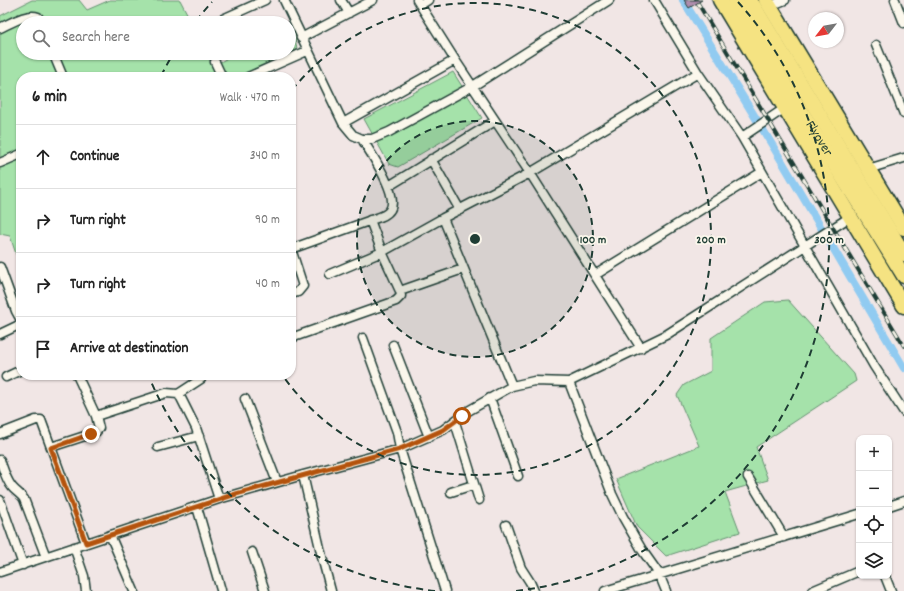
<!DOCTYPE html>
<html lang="en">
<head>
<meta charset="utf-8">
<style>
  body { margin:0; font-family:Dekko,sans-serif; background:#f2f2f2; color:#222 }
  .controls { position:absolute; right:12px; bottom:12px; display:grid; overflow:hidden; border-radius:8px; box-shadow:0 1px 3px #0004 }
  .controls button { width:36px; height:36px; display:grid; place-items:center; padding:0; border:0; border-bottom:1px solid #e0e0e0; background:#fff; color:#222; font:20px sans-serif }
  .compass { position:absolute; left:808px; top:12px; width:36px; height:36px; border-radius:50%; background:#fff; box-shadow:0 1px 3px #0004; rotate:239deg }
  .stop { position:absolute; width:12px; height:12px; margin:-9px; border:3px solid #b45309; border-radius:50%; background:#fff }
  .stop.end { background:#b45309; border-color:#fff; box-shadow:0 1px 4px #0008 }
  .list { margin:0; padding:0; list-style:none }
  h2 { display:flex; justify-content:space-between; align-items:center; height:52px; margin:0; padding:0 16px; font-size:17px }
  h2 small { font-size:13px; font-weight:400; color:#767676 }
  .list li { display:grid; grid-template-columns:26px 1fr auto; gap:12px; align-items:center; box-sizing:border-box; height:64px; padding:0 16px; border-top:1px solid #e0e0e0 }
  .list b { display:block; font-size:15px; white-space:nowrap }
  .list em { font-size:13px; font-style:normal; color:#767676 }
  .icon { flex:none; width:22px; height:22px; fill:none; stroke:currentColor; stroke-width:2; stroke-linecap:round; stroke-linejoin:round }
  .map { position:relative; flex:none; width:904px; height:591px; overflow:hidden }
  .search { position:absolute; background:#fff; box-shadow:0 1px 3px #0004; left:16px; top:16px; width:280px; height:44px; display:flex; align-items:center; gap:10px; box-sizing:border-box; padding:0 14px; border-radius:22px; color:#767676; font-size:15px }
  .panel { position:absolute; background:#fff; box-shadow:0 1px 3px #0004; left:16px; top:72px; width:280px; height:308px; border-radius:16px }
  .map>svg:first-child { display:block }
</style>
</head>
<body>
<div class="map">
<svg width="904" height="591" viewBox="0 0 904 591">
  <rect width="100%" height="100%" fill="#f1e6e5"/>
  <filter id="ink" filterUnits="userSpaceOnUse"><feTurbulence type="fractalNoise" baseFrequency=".025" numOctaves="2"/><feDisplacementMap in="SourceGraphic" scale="8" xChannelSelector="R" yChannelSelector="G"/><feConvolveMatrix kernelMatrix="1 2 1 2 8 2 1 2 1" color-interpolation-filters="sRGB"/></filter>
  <g filter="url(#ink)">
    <path fill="#a5e2aa" stroke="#62906f" d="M32 0H79L87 10 110 0H180L192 23H23V53H206L213 66 237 53H289V25L292 23 297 49 254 77H21V269L10 236 0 234V16Z
      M453 72 482 118 398 167 389 164 364 119Z
      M788 300 854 374 856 381 756 447 768 480 725 492 740 532 666 556 637 527 616 479 699 446 677 395 684 385 711 371V338L765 302Z"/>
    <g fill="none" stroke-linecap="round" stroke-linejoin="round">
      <path stroke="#91cbf1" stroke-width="8" d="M683 0 771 143 904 368"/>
      <defs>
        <path id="street" d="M284 0 343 123 353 135 362 139H372L389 132 473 86 609 0
          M341 0 349 13
          M417 0 455 60 530 173 641 348
          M654 0 698 73 742 137 874 366 904 412
          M895 0 904 23
          M420 5 428 0
          M770 6 785 0
          M214 23 265 0
          M0 28C11 23 27 13 38 17L42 23
          M301 38 373 0
          M876 45 904 114
          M53 53 63 77
          M215 62 222 77
          M248 77 307 51
          M343 123 455 60
          M742 137 785 108
          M431 159 460 210
          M0 163 21 154
          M868 169 904 158
          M389 186 495 121
          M370 220 382 252 400 291 463 269
          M291 249 374 219C380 217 387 215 390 210 400 195 370 152 362 139
          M291 249 303 286 298 292 291 294
          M0 267 16 311 21 320
          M330 274 382 252 443 218
          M595 275 762 172
          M0 334 21 324
          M291 338 396 301 401 296 400 291
          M363 338 397 432 400 449 445 591
          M393 345 429 437
          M6 377 21 370
          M569 382 612 494 623 517 642 550 659 574 666 591
          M512 386 443 218 530 173 698 73
          M178 394 201 379 200 375
          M490 398 518 476
          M245 399 277 482
          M96 416 166 393 178 394 181 398 196 428 219 499
          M455 422 479 500
          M0 434 36 420H41L86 543
          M51 447 91 434 96 432 99 428 96 416 77 375
          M158 447 199 436
          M0 460C3 468 6 480 12 487 16 492 21 494 24 499L46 557
          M303 475 323 561 331 591
          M748 477 784 537
          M451 492 473 485
          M0 500 23 565
          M889 506 904 501
          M197 507 221 590
          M506 525 521 568 530 582 534 591
          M110 535 134 591
          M74 547 84 576 86 591
          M252 552 265 591
          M0 572 219 499 303 475 400 449 443 430 468 411 512 386 534 381 569 382 666 335 850 217
          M885 576 891 591
          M605 591 859 514
          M812 591 859 571"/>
        <g id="highway">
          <path d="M720 0 904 306"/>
          <path id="s1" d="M735 0 795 101 904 276"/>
          <path d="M750 0 904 254"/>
          <path d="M766 0 904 228"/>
        </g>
      </defs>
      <use href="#street" stroke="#1f3d34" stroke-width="11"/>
      <use href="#highway" stroke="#1f3d34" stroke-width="17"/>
      <use href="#street" stroke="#fbf7ec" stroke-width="8"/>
      <use href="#highway" stroke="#f5e382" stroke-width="14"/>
      <defs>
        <path id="rail" d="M696 0 904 346"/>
      </defs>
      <use href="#rail" stroke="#1f3d34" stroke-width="4"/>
      <use href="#rail" stroke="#fbf7ec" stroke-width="2.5" stroke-dasharray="8" stroke-linecap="butt"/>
    </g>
    <path fill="#af8cad" stroke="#1f3d34" d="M684 0H702L689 8Z"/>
  </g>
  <g fill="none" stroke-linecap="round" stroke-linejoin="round" filter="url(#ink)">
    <path stroke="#b45309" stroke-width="5" d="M91 434 51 448 86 543 236 494 400 449 443 430 462 416"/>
  </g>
  <circle cx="475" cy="239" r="118" fill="#1f3d34" fill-opacity=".12"/>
  <g fill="none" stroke="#1f3d34" stroke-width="2" stroke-dasharray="7 5">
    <circle cx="475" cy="239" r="118"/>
    <path d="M292 90A236 236 0 1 1 283 376"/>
    <path d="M435 591A354 354 0 0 1 149 377M161 76A354 354 0 0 1 173 54M196 21A354 354 0 0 1 212 2M738 2A354 354 0 0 1 515 591"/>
  </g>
  <g text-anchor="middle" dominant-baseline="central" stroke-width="3.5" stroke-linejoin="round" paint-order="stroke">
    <g font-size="14" fill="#1f3d34" stroke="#fbf7ec">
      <text stroke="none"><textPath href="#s1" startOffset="162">Flyover</textPath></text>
    </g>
  </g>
  <circle cx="475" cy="239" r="6" fill="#1f3d34" stroke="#fbf7ec" stroke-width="2"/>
  <g font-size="12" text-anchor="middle" font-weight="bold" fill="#1f3d34" stroke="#fbf7ec" stroke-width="3.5" stroke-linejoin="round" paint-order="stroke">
    <text x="593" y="243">100 m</text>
    <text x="711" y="243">200 m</text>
    <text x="829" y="243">300 m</text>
  </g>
</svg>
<div class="controls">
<button>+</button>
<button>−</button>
<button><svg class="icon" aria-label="locate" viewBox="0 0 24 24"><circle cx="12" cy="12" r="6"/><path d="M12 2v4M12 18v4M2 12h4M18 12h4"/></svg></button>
<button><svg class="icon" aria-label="layers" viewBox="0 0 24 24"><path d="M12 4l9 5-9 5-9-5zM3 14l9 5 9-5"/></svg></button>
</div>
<svg class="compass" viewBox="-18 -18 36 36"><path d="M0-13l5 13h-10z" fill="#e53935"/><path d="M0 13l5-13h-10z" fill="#767676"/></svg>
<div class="stop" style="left:462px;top:416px"></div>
<div class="stop end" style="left:91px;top:434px"></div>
<div class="search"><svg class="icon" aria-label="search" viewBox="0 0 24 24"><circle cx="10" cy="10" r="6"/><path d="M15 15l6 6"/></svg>Search here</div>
<section class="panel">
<h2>6 min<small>Walk · 470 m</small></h2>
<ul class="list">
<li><svg class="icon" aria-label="ahead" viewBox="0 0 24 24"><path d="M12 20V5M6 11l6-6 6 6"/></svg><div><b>Continue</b></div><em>340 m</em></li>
<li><svg class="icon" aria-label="right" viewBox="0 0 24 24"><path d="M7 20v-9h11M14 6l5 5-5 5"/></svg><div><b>Turn right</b></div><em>90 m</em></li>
<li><svg class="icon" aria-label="right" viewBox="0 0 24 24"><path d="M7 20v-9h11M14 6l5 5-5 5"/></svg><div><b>Turn right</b></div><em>40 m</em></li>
<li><svg class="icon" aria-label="arrive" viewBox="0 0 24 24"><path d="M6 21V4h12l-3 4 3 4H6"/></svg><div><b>Arrive at destination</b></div></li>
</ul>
</section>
</div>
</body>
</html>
